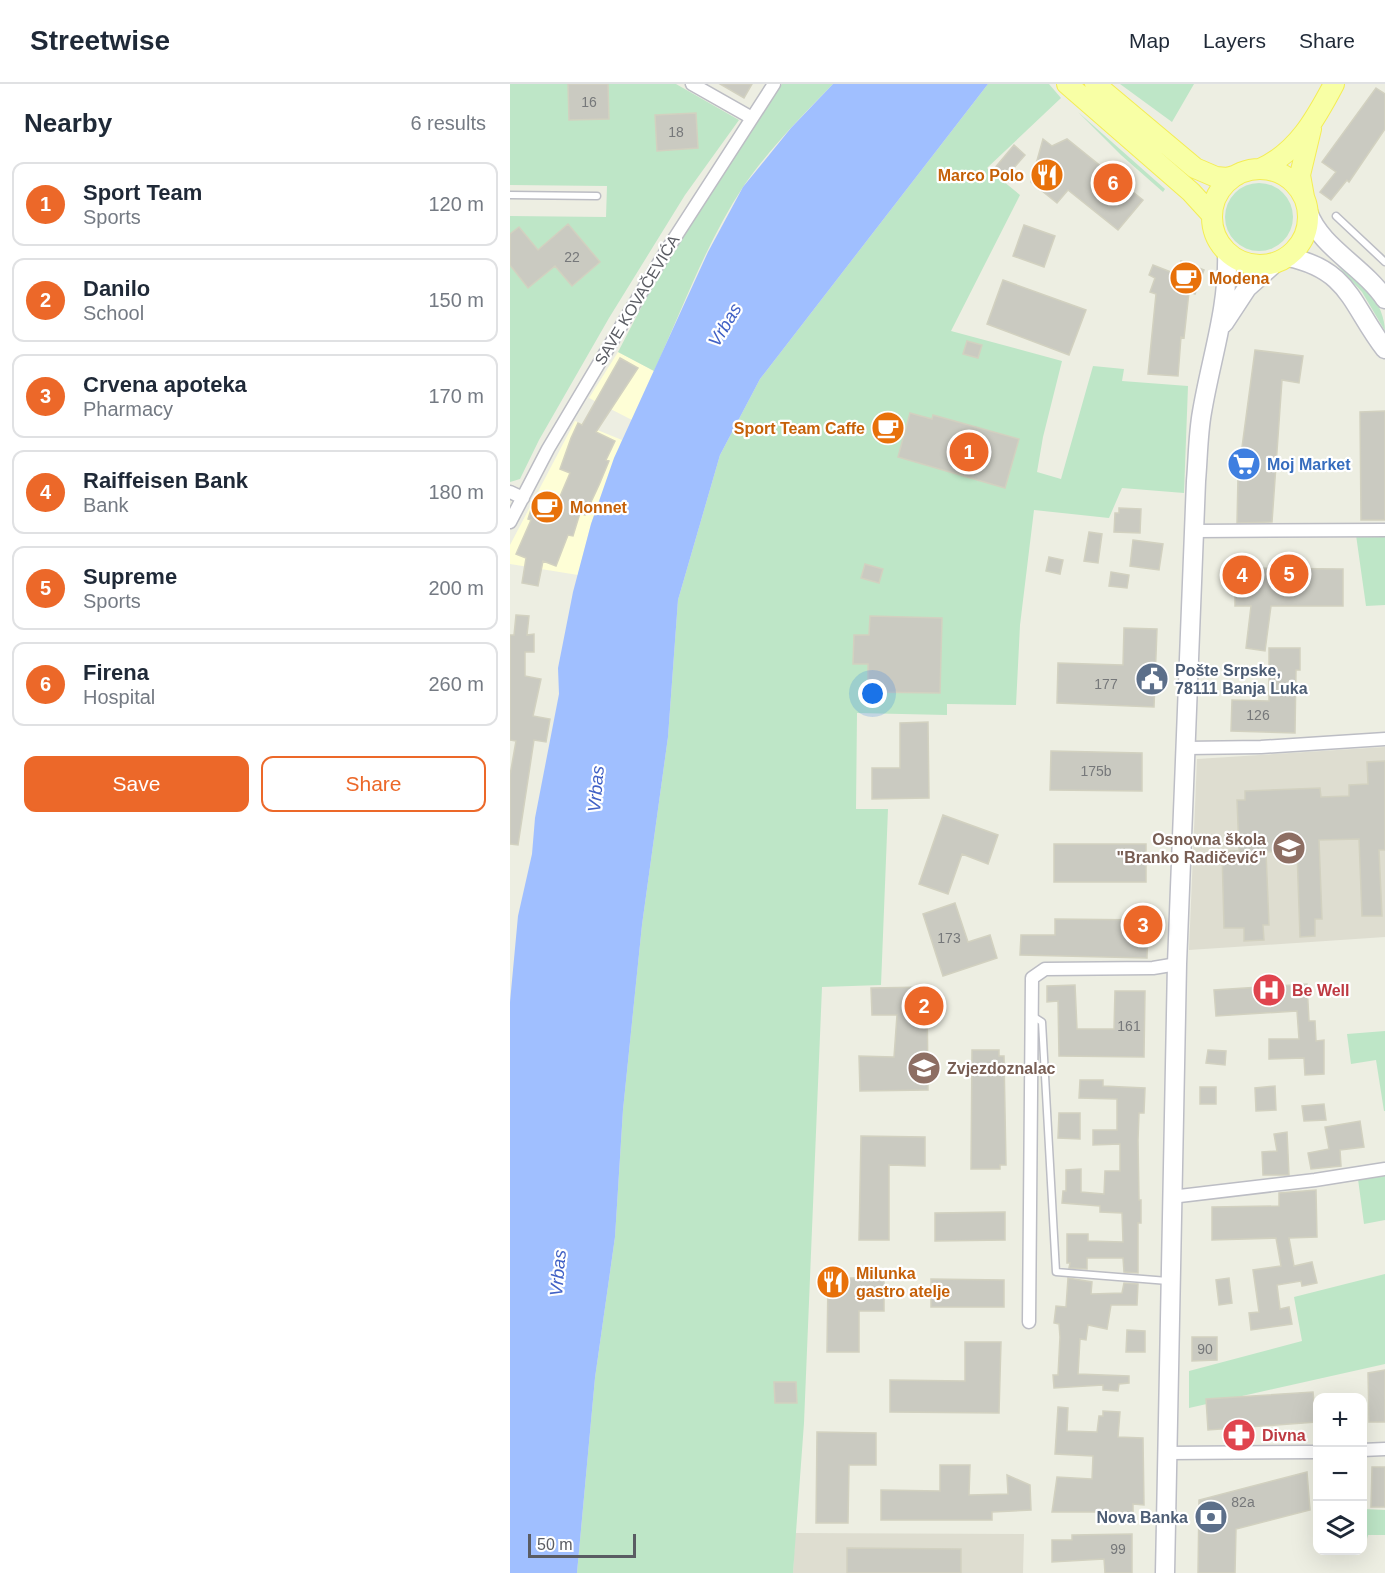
<!DOCTYPE html>
<html lang="en">
<head>
<meta charset="utf-8">
<style>
  body { margin:0; font-family:Helvetica,sans-serif; background:#f2f2f3; color:#1f2937 }
  .controls { position:absolute; right:18px; bottom:18px; display:grid; overflow:hidden; border-radius:12px; box-shadow:0 6px 24px #0002 }
  .controls button { width:54px; height:54px; display:grid; place-items:center; padding:0; border:0; border-bottom:2px solid #e0e1e3; background:#fff; color:#1f2937; font:30px sans-serif }
  .scale { position:absolute; left:18px; bottom:15px; width:108px; box-sizing:border-box; padding-left:6px; border:3px solid #5a5c63; border-top:0; font-size:16px; line-height:21px; white-space:nowrap; color:#5a5c63; -webkit-text-stroke:4px #fff; paint-order:stroke }
  .you { position:absolute; left:363px; top:610px; width:21px; height:21px; margin:-15px; border:4px solid #fff; border-radius:50%; background:#1a73e8; box-shadow:0 0 0 9px #1a73e833 }
  .badge { display:grid; place-items:center; width:39px; height:39px; border-radius:50%; background:#ec6829; color:#fff; font-size:20px; font-weight:700 }
  .pin { position:absolute; translate:-50% -50%; border:3px solid #fff; box-shadow:0 2px 6px #0006 }
  .list { margin:0; padding:0; list-style:none }
  h2 { display:flex; justify-content:space-between; align-items:center; height:78px; margin:0; padding:0 24px; font-size:26px }
  h2 small { font-size:20px; font-weight:400; color:#747a83 }
  .list li { display:grid; grid-template-columns:39px 1fr auto; gap:18px; align-items:center; box-sizing:border-box; height:84px; margin:0 12px 12px; padding:0 12px; border:2px solid #e0e1e3; border-radius:12px }
  .list b { display:block; font-size:22px; white-space:nowrap }
  .list p { margin:0; font-size:20px; white-space:nowrap; color:#747a83 }
  .list em { font-size:20px; font-style:normal; color:#747a83 }
  .actions { display:flex; gap:12px; padding:18px 24px }
  .actions a { flex:1; padding:14px 0; border:2px solid #ec6829; border-radius:12px; text-align:center; font-size:21px; color:#ec6829 }
  .actions .main { background:#ec6829; color:#fff }
  .icon { flex:none; width:33px; height:33px; fill:none; stroke:currentColor; stroke-width:2; stroke-linecap:round; stroke-linejoin:round }
  .map { position:relative; flex:none; width:875px; height:1489px; overflow:hidden }
  header { display:flex; align-items:center; gap:36px; box-sizing:border-box; height:84px; padding:0 30px; background:#fff; border-bottom:2px solid #e0e1e3 }
  header strong { font-size:28px }
  nav { display:flex; gap:33px; margin-inline-start:auto; font-size:21px }
  main { display:flex }
  aside { flex:1; background:#fff }
  .map>svg:first-child { display:block }
</style>
</head>
<body>
<header>
<strong>Streetwise</strong>
<nav><a>Map</a><a>Layers</a><a>Share</a></nav>
</header>
<main>
<aside>
<h2>Nearby<small>6 results</small></h2>
<ul class="list">
<li><span class="badge">1</span><div><b>Sport Team</b><p>Sports</p></div><em>120 m</em></li>
<li><span class="badge">2</span><div><b>Danilo</b><p>School</p></div><em>150 m</em></li>
<li><span class="badge">3</span><div><b>Crvena apoteka</b><p>Pharmacy</p></div><em>170 m</em></li>
<li><span class="badge">4</span><div><b>Raiffeisen Bank</b><p>Bank</p></div><em>180 m</em></li>
<li><span class="badge">5</span><div><b>Supreme</b><p>Sports</p></div><em>200 m</em></li>
<li><span class="badge">6</span><div><b>Firena</b><p>Hospital</p></div><em>260 m</em></li>
</ul>
<div class="actions"><a class="main">Save</a><a>Share</a></div>
</aside>
<div class="map">
<svg width="875" height="1489" viewBox="0 0 875 1489">
  <rect width="100%" height="100%" fill="#edeee2"/>
  <path fill="#fefed6" d="M108 268 144 287 122 336 79 314Z
    M65 337 112 356 81 440 68 491 0 480V461Z"/>
  <path fill="#deddd0" d="M875 663V853L679 866 687 675Z
    M285 1449 514 1450 513 1489H283Z"/>
  <path fill="#bee6c7" d="M0 0H166L229 36 175 111 99 234 29 356 10 395 0 398V132L96 133 97 102 0 101Z
    M272 0H323C292 32 259 65 233 103 196 159 172 226 144 287L108 268 147 193Z
    M478 0H539L551 14 477 84 510 111 441 247 552 277 533 353 527 388 551 395 583 282 614 285 612 297 678 302 674 409 612 404 599 434 524 426 510 541 506 621 437 620V631L347 629 346 725H378L371 901 312 903 294 1339 283 1489H67L85 1294 105 1153 113 1026 132 841 158 653 168 516 210 371 250 295Z
    M610 0H684L662 38Z
    M568 28 655 105 653 108 611 71Z
    M715 133a34 34 0 1 1 68 0a34 34 0 1 1-68 0Z
    M832 178C852 193 875 222 875 247L852 208 828 182Z
    M846 451H875V521L856 522Z
    M875 947V1027H874L866 976 841 980 837 950Z
    M875 1092V1136L854 1140 848 1095Z
    M875 1190V1280L679 1324V1287L792 1257 784 1213Z
    M853 1425 875 1426V1451H858L856 1459 853 1455Z"/>
  <path fill="#a0bfff" d="M323 0H478L250 295 210 371 168 516 158 653 132 841 113 1026 105 1153 85 1294 67 1489H0V918L8 832 22 770 25 734 49 610 48 584 63 508 81 440 104 374 198 168 233 103 281 44Z"/>
  <path fill="#cacac1" stroke="#d2d1c0" stroke-width="1.5" d="M58 0H98L99 35 59 36Z
    M210 0H242L234 14Z
    M866 4 875 10V45L839 98 837 96 821 116 810 108 826 88 812 78Z
    M186 29 188 64 147 67 145 31Z
    M533 55 542 62 557 55 633 116 608 146 558 106 547 119 521 98Z
    M504 61 515 71 495 94 484 85Z
    M58 140 90 178 62 202 45 182 18 204 0 181V150L9 143 28 166Z
    M514 141 545 152 534 183 503 172Z
    M671 177 694 186 685 210 679 208 674 254 671 253 668 292 638 290 646 210 640 208 645 194 639 191 643 181 666 190Z
    M493 196 576 226 559 271 477 240Z
    M457 257 472 261 468 274 453 270Z
    M745 266 793 272 789 299 772 296 762 438 727 439 728 393Z
    M110 274 128 284 86 348 105 357 96 376 99 377 89 401 75 431 70 429 63 452 58 451 46 482 33 477 28 502 12 499 16 474 6 470 21 436 18 435 24 416 45 424 60 389 50 385 61 354 68 339 72 341Z
    M875 327V436H851L850 328Z
    M400 329 422 335 423 331 509 355 495 404 388 373Z
    M609 424 631 425 630 449 604 448 605 429H609Z
    M579 448 592 450 588 479 574 477Z
    M623 456 653 460 649 486 620 482Z
    M539 473 553 476 550 490 536 487Z
    M355 480 373 485 369 499 351 494Z
    M725 484 833 485V522H761L755 567 736 564 741 522H725Z
    M601 488 619 491 617 504 599 502Z
    M6 531 19 532 17 551 24 550V568H15V592L31 595 23 632 40 635 36 658 24 656 8 761 0 760V691L6 657 0 656V551H4Z
    M360 532 432 534 430 609 358 608V580H343L344 551H359Z
    M614 544 647 545 644 623 547 619 548 579 613 581Z
    M759 564H790V586H786L785 649 721 647 722 616 759 617Z
    M418 638 419 714 362 715V684H390V639Z
    M541 667 632 669V707L540 706Z
    M875 677V766H869L872 832H852L849 755 809 756 812 835H805V852L790 853 787 767 756 768 759 841H753L754 856 734 857V844H714L712 767H729L727 716H735V707L810 704 811 713 839 712V701L858 700 857 678Z
    M433 731 488 751 478 780 452 770 438 810 409 800Z
    M544 760H636V798H544Z
    M445 819 458 858 480 851 487 874 433 892 413 830Z
    M545 835 638 836 637 874 510 871 511 851H545Z
    M797 900 799 937H805L806 957 814 956V990L795 991 794 974 759 975V955H789L787 927 706 932 704 906Z
    M565 901 567 945H604L605 907H635L634 973 549 972 548 917 537 918V902Z
    M417 903 418 1006 350 1007 349 972 384 973 387 931H362L361 904Z
    M462 966H489V972H494L496 1081H490V1085H461Z
    M698 966 716 967 715 981 696 979Z
    M570 996H593V1002L635 1004 634 1029H629L628 1056 629 1116H631V1139H628V1189L614 1188 613 1174H577V1185L559 1184 560 1179H557V1150H578V1157L613 1158 612 1129 590 1128V1122L552 1119 553 1107H556V1086L571 1085V1108L594 1110 595 1087H610V1060L583 1061V1046H607V1015L569 1014Z
    M765 1002 766 1026 746 1027 745 1004Z
    M690 1003H706V1020H690Z
    M814 1020 816 1036 794 1037 792 1022Z
    M549 1029H570V1055L548 1054Z
    M850 1037 854 1063 830 1066 831 1082 801 1085 798 1069 819 1065 815 1043Z
    M777 1048 779 1091H753L752 1068 767 1067 764 1050Z
    M351 1052 415 1053V1082L379 1081V1156H349Z
    M806 1106 807 1153 779 1154 784 1182 802 1178 807 1199 792 1202 791 1197 767 1201 770 1225 779 1223 782 1240 741 1246 739 1229 749 1228 743 1186 771 1182 766 1154 702 1156V1123L769 1122V1109Z
    M495 1128V1156L425 1157V1129Z
    M318 1194H374V1227H349V1268H317Z
    M558 1194 582 1198 581 1210 612 1209 614 1199 628 1200 627 1221H601L597 1245 578 1241 576 1256 570 1255 568 1290 619 1292V1299L609 1300 608 1307 593 1306V1301L544 1304 543 1291H548L550 1253 549 1240 544 1239 546 1222 556 1223Z
    M719 1194 722 1219 709 1221 706 1196Z
    M421 1195 494 1196V1223H421Z
    M617 1246 635 1247V1268H616Z
    M682 1253H707V1276L682 1277Z
    M455 1258H491L489 1329 380 1328V1296L455 1297Z
    M875 1286V1338H859L858 1289Z
    M264 1298H286L287 1319H265Z
    M803 1308 806 1338 698 1346 696 1315Z
    M548 1323 558 1324 557 1347 587 1348 589 1332H593V1327L610 1328 608 1353 633 1354 634 1421 623 1420V1434L591 1431V1428H542L547 1393 582 1395 583 1372 545 1370Z
    M307 1348 366 1349V1381H339L338 1439H306Z
    M430 1381H460L459 1411 498 1410 497 1391 520 1401 521 1426 482 1428V1436H371V1406L430 1407Z
    M862 1383H875V1423H861Z
    M797 1388 800 1426 726 1445 725 1489H688L689 1416Z
    M622 1450V1489H595L594 1475 542 1478V1456H562V1451Z
    M337 1464 451 1465V1489H337Z"/>
  <g fill="none" stroke-linecap="round" stroke-linejoin="round">
    <defs>
      <path id="lane" d="M0 111 87 112
        M826 132 875 178
        M521 931 532 938 546 1188 658 1197"/>
      <path id="street" d="M182 0 242 34
        M0 408 13 414
        M0 438 38 365 153 172 264 0
        M685 447 875 446
        M676 664 751 663 875 655
        M661 1113 805 1096 875 1085
        M519 1238 522 894 535 885 643 884 667 880
        M852 1366 875 1365
        M656 1369 808 1368"/>
      <path id="secondary" d="M798 128C810 163 854 183 875 215
        M778 173C840 186 841 221 875 265
        M714 239 737 204 765 179
        M655 1489 667 880 686 397C688 374 688 350 692 328 701 274 719 223 717 168"/>
      <path id="primary" d="M557 0 681 108 702 131
        M585 0 685 84 706 93 717 94 727 91
        M702 133a48 48 0 1 1 96 0a48 48 0 1 1-96 0Z
        M750 85C787 69 806 34 824 0
        M794 113 790 91 801 45"/>
    </defs>
    <use href="#lane" stroke="#bcbdc4" stroke-width="9"/>
    <use href="#street" stroke="#bcbdc4" stroke-width="15"/>
    <use href="#secondary" stroke="#bdbec6" stroke-width="21"/>
    <use href="#primary" stroke="#f4ed55" stroke-width="22"/>
    <use href="#lane" stroke="#fff" stroke-width="6"/>
    <use href="#street" stroke="#fff" stroke-width="12"/>
    <use href="#secondary" stroke="#fff" stroke-width="18"/>
    <use href="#primary" stroke="#f8ffa5" stroke-width="20"/>
  </g>
  <defs>
    <symbol id="restaurant-disc" viewBox="-11 -11 22 22"><circle r="9.5" fill="#e8710a" stroke="#fff"/><path d="M-5-6h1v4h1v-4h1v4h1v-4h1v5L-1.5 .5V6h-2V.5L-5-1ZM5-6V6H3V1.5H1.5Q1.5-4 5-6Z" fill="#fff"/></symbol>
    <symbol id="cafe-disc" viewBox="-11 -11 22 22"><circle r="9.5" fill="#e8710a" stroke="#fff"/><path d="M-5.5-4.5H6V0H3Q3 3.5 0 3.5H-2.5Q-5.5 3.5-5.5 0ZM3-3.2v2h1.7v-2ZM-6 4.5H4V6H-6Z" fill="#fff"/></symbol>
    <symbol id="supermarket-disc" viewBox="-11 -11 22 22"><circle r="9.5" fill="#3f7fe0" stroke="#fff"/><path d="M-6-5.5h2.5l.6 2H6L4.5 2H-2.5L-4.4-4H-6ZM-1.5 3.2a1.3 1.3 0 1 0 .1 0ZM3 3.2a1.3 1.3 0 1 0 .1 0Z" fill="#fff"/></symbol>
    <symbol id="civic-disc" viewBox="-11 -11 22 22"><circle r="9.5" fill="#5c6f8a" stroke="#fff"/><path d="M-.6-6.5H3V-4.5H.6V-3L4-1V1h2V6H-6V1h2V-1L-.6-3ZM-1.2 2.5V6h2.4V2.5Z" fill="#fff"/></symbol>
    <symbol id="school-disc" viewBox="-11 -11 22 22"><circle r="9.5" fill="#8d6e63" stroke="#fff"/><path d="M0-5L7-2L0 1L-7-2ZM-4 1L0 2.5L4 1V4Q0 6-4 4Z" fill="#fff"/></symbol>
    <symbol id="hospital-disc" viewBox="-11 -11 22 22"><circle r="9.5" fill="#e0444e" stroke="#fff"/><path d="M-5-5h3v3.5h4V-5h3V5h-3V1.5h-4V5h-3Z" fill="#fff"/></symbol>
    <symbol id="pharmacy-disc" viewBox="-11 -11 22 22"><circle r="9.5" fill="#e0444e" stroke="#fff"/><path d="M-2-6h4v4h4v4h-4v4h-4v-4h-4v-4h4Z" fill="#fff"/></symbol>
    <symbol id="bank-disc" viewBox="-11 -11 22 22"><circle r="9.5" fill="#5c6f8a" stroke="#fff"/><path d="M-6-4H6V4H-6ZM0-2.3a2.3 2.3 0 1 0 0 4.6a2.3 2.3 0 1 0 0-4.6Z" fill="#fff"/></symbol>
  </defs>
  <g fill-rule="evenodd">
    <use href="#restaurant-disc" x="518" y="72" width="38" height="38"/>
    <use href="#cafe-disc" x="657" y="175" width="38" height="38"/>
    <use href="#cafe-disc" x="359" y="325" width="38" height="38"/>
    <use href="#supermarket-disc" x="715" y="361" width="38" height="38"/>
    <use href="#cafe-disc" x="18" y="404" width="38" height="38"/>
    <use href="#civic-disc" x="623" y="576" width="38" height="38"/>
    <use href="#school-disc" x="760" y="745" width="38" height="38"/>
    <use href="#hospital-disc" x="740" y="887" width="38" height="38"/>
    <use href="#school-disc" x="395" y="965" width="38" height="38"/>
    <use href="#restaurant-disc" x="304" y="1179" width="38" height="38"/>
    <use href="#pharmacy-disc" x="710" y="1332" width="38" height="38"/>
    <use href="#bank-disc" x="682" y="1414" width="38" height="38"/>
  </g>
  <g text-anchor="middle" dominant-baseline="central" stroke-width="4.5" stroke-linejoin="round" paint-order="stroke">
    <g font-size="14" fill="#76787a">
      <text x="79" y="18">16</text>
      <text x="166" y="48">18</text>
      <text x="62" y="173">22</text>
      <text x="596" y="600">177</text>
      <text x="748" y="631">126</text>
      <text x="586" y="687">175b</text>
      <text x="439" y="854">173</text>
      <text x="619" y="942">161</text>
      <text x="695" y="1265">90</text>
      <text x="733" y="1418">82a</text>
      <text x="608" y="1465">99</text>
    </g>
    <g font-size="16" font-weight="bold" fill="#c56008" stroke="#fff" text-anchor="start">
      <text x="514" y="91" text-anchor="end">Marco Polo</text>
      <text x="699" y="194">Modena</text>
      <text x="355" y="344" text-anchor="end">Sport Team Caffe</text>
      <text x="60" y="423">Monnet</text>
      <text x="346" y="1189">Milunka<tspan x="346" dy="18">gastro atelje</tspan></text>
    </g>
    <g font-size="16" fill="#5a5c63" stroke="#fff">
      <text transform="translate(127 216) rotate(-59)">SAVE KOVAČEVIĆA</text>
    </g>
    <g font-size="16" font-weight="bold" fill="#366cbe" stroke="#fff" text-anchor="start">
      <text x="757" y="380">Moj Market</text>
    </g>
    <g font-size="16" font-weight="bold" fill="#4e5e75" stroke="#fff" text-anchor="start">
      <text x="665" y="586">Pošte Srpske,<tspan x="665" dy="18">78111 Banja Luka</tspan></text>
      <text x="678" y="1433" text-anchor="end">Nova Banka</text>
    </g>
    <g font-size="16" font-weight="bold" fill="#785e54" stroke="#fff" text-anchor="end">
      <text x="756" y="755">Osnovna škola<tspan x="756" dy="18">"Branko Radičević"</tspan></text>
      <text x="437" y="984" text-anchor="start">Zvjezdoznalac</text>
    </g>
    <g font-size="16" font-weight="bold" fill="#be3a42" stroke="#fff" text-anchor="start">
      <text x="782" y="906">Be Well</text>
      <text x="752" y="1351">Divna</text>
    </g>
    <g font-size="18" font-style="italic" fill="#4161c5" stroke="#fff">
      <text transform="translate(215 241) rotate(-59)">Vrbas</text>
      <text transform="translate(86 705) rotate(-85)">Vrbas</text>
      <text transform="translate(48 1189) rotate(-85)">Vrbas</text>
    </g>
  </g>
</svg>
<div class="controls">
<button>+</button>
<button>−</button>
<button><svg class="icon" aria-label="layers" viewBox="0 0 24 24"><path d="M12 4l9 5-9 5-9-5zM3 14l9 5 9-5"/></svg></button>
</div>
<div class="scale">50 m</div>
<div class="you"></div>
<div class="pin badge" style="left:459px;top:368px">1</div>
<div class="pin badge" style="left:414px;top:922px">2</div>
<div class="pin badge" style="left:633px;top:841px">3</div>
<div class="pin badge" style="left:732px;top:491px">4</div>
<div class="pin badge" style="left:779px;top:490px">5</div>
<div class="pin badge" style="left:603px;top:99px">6</div>
</div>
</main>
</body>
</html>
